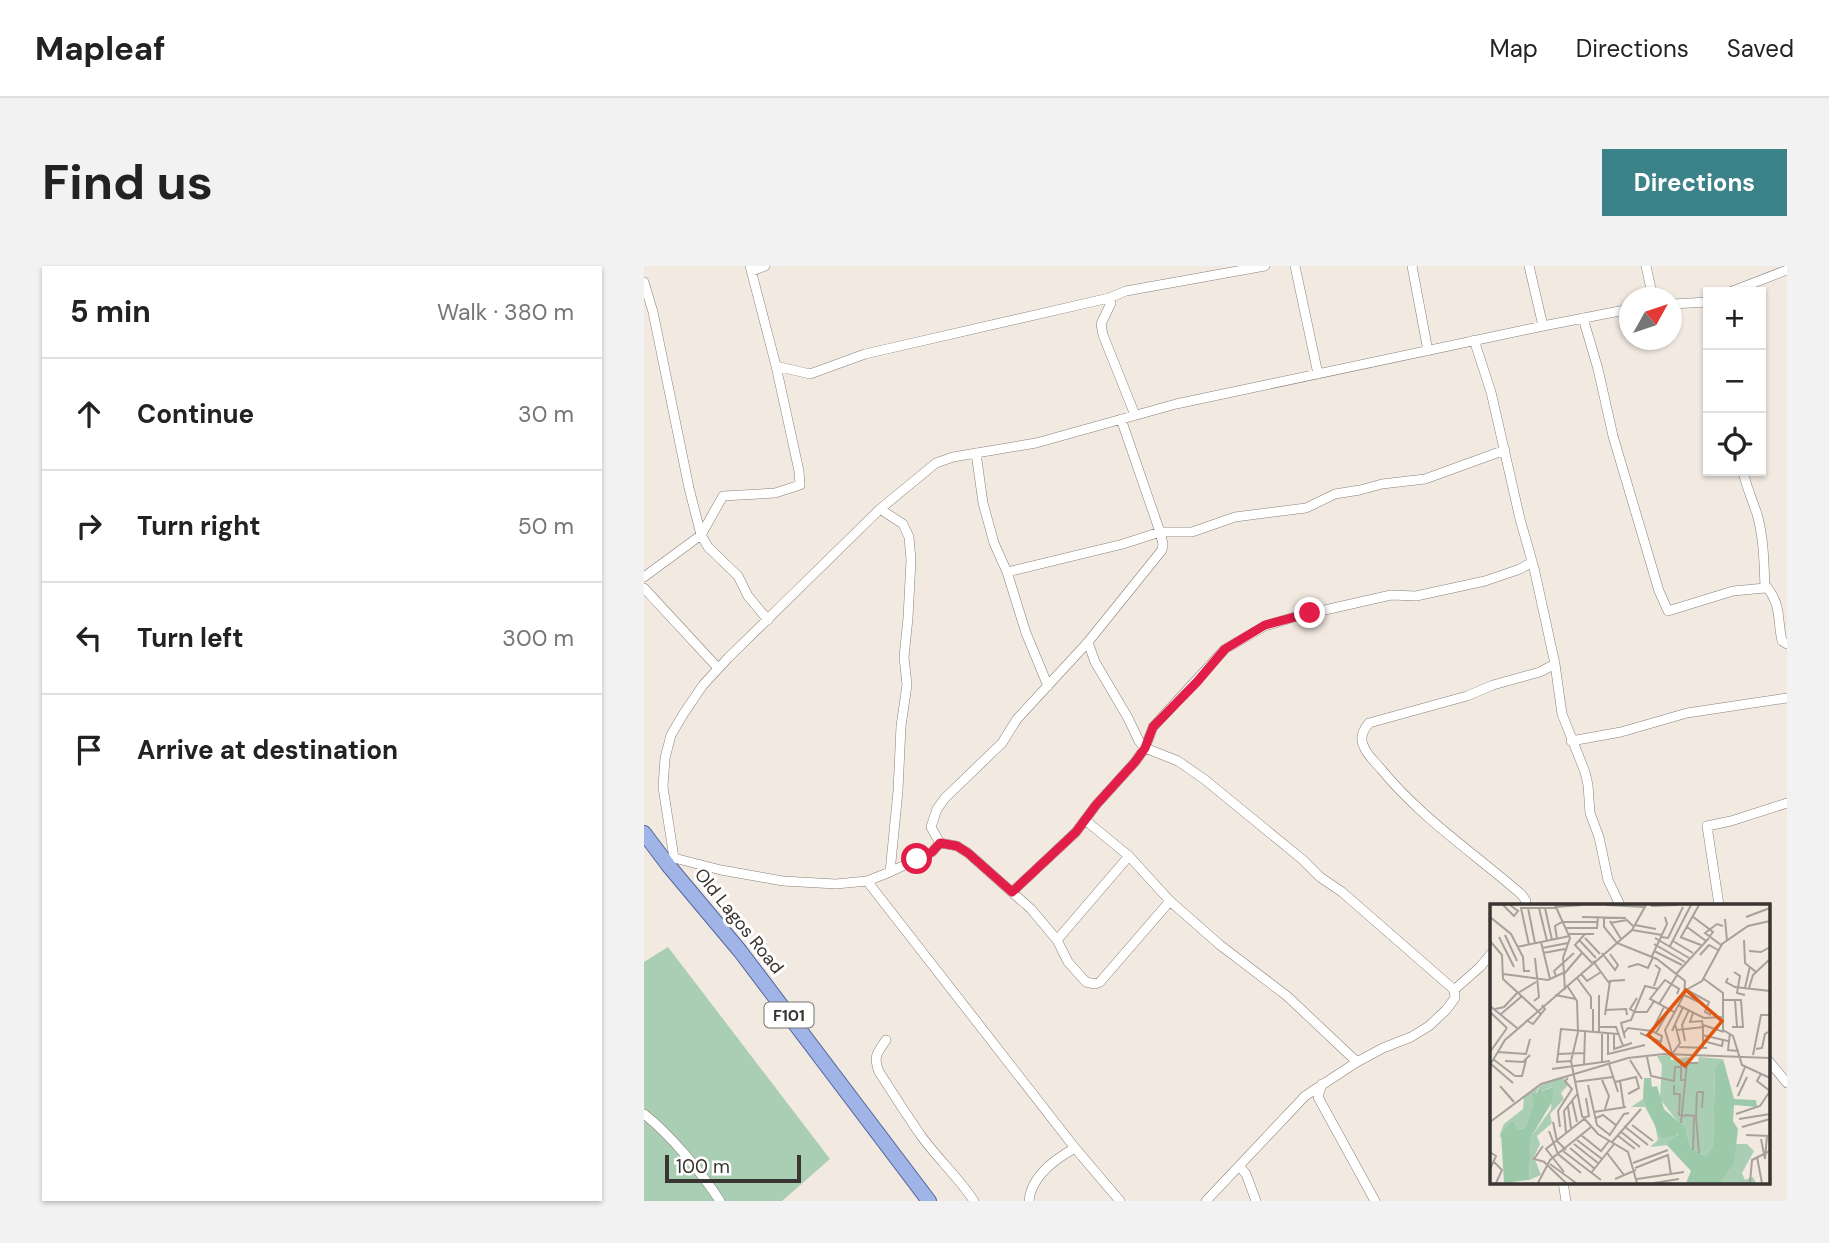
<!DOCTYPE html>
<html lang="en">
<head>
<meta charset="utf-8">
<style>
  body { margin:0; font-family:"DM Sans",sans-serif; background:#f2f2f2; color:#222 }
  .controls { position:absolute; right:21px; top:21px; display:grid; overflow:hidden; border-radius:0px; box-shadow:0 2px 5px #0004 }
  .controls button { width:63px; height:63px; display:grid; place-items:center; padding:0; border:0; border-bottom:2px solid #e0e0e0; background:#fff; color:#222; font:35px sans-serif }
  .compass { position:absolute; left:975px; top:21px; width:63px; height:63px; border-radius:50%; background:#fff; box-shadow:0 2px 5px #0004; rotate:50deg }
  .scale { position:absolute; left:21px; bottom:18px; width:136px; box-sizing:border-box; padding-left:7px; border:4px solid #393532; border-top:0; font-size:19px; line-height:24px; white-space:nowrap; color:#393532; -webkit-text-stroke:5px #fff; paint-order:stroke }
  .stop { position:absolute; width:21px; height:21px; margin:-16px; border:5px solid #e11d48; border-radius:50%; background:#fff }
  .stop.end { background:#e11d48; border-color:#fff; box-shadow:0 2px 7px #0008 }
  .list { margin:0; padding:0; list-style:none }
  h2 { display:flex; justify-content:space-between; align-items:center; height:91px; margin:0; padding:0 28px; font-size:30px }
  h2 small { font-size:23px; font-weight:400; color:#767676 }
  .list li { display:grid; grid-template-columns:46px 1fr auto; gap:21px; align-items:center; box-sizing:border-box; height:112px; padding:0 28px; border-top:2px solid #e0e0e0 }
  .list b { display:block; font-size:26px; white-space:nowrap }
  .list em { font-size:23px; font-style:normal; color:#767676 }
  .icon { flex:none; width:38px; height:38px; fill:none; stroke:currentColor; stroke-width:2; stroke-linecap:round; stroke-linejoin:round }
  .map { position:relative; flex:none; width:1143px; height:935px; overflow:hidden; border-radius:0px }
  header { display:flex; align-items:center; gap:42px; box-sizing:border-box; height:98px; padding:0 35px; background:#fff; border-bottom:2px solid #e0e0e0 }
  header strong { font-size:33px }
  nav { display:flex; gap:38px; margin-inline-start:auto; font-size:24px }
  .intro { display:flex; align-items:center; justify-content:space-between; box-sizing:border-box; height:168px; padding:0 42px }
  h1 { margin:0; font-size:49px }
  .button { padding:18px 32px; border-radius:0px; background:#3b8389; color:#fff; font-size:24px; font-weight:700 }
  main { display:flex; gap:42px; padding:0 42px }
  aside { flex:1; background:#fff; border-radius:0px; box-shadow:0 2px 5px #0004 }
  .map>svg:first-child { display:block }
</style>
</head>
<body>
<header>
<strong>Mapleaf</strong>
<nav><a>Map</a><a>Directions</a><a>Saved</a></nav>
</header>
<div class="intro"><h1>Find us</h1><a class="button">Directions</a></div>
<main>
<aside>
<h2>5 min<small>Walk · 380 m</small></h2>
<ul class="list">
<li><svg class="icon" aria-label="ahead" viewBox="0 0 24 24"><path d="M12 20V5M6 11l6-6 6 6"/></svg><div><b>Continue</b></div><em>30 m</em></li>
<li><svg class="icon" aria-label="right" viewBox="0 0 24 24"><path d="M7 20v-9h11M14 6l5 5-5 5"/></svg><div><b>Turn right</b></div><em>50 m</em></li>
<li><svg class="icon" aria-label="left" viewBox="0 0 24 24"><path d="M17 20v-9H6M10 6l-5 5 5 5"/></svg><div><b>Turn left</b></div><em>300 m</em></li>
<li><svg class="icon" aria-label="arrive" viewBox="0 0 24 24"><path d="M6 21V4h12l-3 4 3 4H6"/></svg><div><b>Arrive at destination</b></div></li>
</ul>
</aside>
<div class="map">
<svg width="1143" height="935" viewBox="0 0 1143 935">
  <rect width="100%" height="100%" fill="#f2e9e1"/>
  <path fill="#a9ceb4" d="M24 681 186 893 138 935H0V696Z"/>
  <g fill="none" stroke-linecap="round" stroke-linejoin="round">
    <defs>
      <path id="minor" d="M651 0 674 108
        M768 0 784 85
        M885 0 899 60
        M1002 0 1009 32
        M108 5 121 0
        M0 16 9 46 45 222 57 269 64 281 94 310 104 330 124 354
        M1086 26 1143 4
        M465 32 467 37 457 58 459 69 491 149
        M1028 38 1064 36
        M939 52 954 103 969 170 1015 325 1024 345 1089 325 1121 322
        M830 74 847 126 876 253 890 302 911 398 918 448 941 506 944 519 946 547 955 571 964 614 976 639
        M132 100 166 108 221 88 465 32 482 25 621 0
        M332 187 339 237 350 277 363 306 382 367 404 420
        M1099 205C1102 220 1108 233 1113 248 1120 272 1120 298 1121 322L1123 321C1138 341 1133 353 1138 375L1143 378
        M236 243 259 258 265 271 267 294 264 352 260 391 263 419 257 460 254 525 246 606
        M363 306 479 278 516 266H548L591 251 662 242 691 228 716 224 738 218 781 213 861 184
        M0 311 57 269 79 230 131 227 156 219 155 205 132 100 106 0
        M0 322 74 402
        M444 376 451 396 484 452 495 475 501 482 534 495 560 513 659 594 676 611 698 626 807 721 810 724 811 732 802 744 785 760 767 771 739 782 713 796 661 830 562 935
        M927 475 977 466 1043 447 1143 432
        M441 554 485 590 526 635 576 679 643 730 713 796
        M296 577 287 561 293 543 301 532 358 477 373 453 444 376 518 284 519 278 516 266 477 153
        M296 577 313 580 324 587 387 643 413 674 424 696 442 716 451 718 456 716 526 635
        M30 592 77 604 139 615 192 618 223 615 246 606 288 586 296 577
        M24 599 30 592 19 521 21 492 27 469 40 447 59 419 84 392 236 243 292 197 309 191 392 177 532 138 899 60 986 43
        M223 615 431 882 476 935
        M368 626 432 566 452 539 491 496 501 482 509 461 581 383 621 360 650 351 747 329 772 330 841 315 876 303 888 296
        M881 639 882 635 878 629C830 587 777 552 737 503 731 496 723 489 720 481 715 472 719 464 725 457L823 430 849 419 896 406 911 398
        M1075 639 1063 560 1087 555 1143 537
        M413 674 485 590
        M810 724 836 701 847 688
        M242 774C233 787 229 790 235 806 249 827 263 850 278 871 294 893 315 912 330 935
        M1124 794 1143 817
        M678 818 674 831 731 935
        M0 848C27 869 57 906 76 935
        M596 901 602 908 612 935
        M919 916 922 935
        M385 935C387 911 411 893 431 882"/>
      <path id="primary" d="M0 567 24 599 96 685 285 935"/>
    </defs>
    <use href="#minor" stroke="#898079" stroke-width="10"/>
    <use href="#primary" stroke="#54679d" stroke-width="16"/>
    <use href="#minor" stroke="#fff" stroke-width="9"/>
    <use href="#primary" stroke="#a1b4e7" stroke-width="14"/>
  </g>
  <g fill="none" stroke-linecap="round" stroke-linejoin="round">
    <path stroke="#e11d48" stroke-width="9" d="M273 593 288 586 296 577 313 580 324 587 368 626 432 566 452 539 491 496 501 482 509 461 553 416 581 383 621 359 666 347"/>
  </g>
  <g text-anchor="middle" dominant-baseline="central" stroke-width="6" stroke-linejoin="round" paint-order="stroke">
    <rect fill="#fff" stroke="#747270" stroke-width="2" x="120.5" y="736.5" width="49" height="25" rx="5"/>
    <g font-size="16" font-weight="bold" fill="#393532">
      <text x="145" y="749">F101</text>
    </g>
    <g font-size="18" fill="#393532" stroke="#fff">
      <text transform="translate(95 655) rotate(51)">Old Lagos Road</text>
    </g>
  </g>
  <g transform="translate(846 638)">
    <rect width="280" height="280" fill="#f2e9e1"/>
    <path d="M181 151V156L199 153V158L208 159 209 153 233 155 225 162 223 242 216 252 201 244 197 230 170 195 172 161 167 152ZM73 173 78 181 71 189 74 195 60 210 62 219 47 232 50 240 44 253 51 271 39 276 41 233 61 205 62 183 51 187 49 183 45 191 41 188 43 202 35 224 28 225 23 216 10 234V230L14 220 33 205 34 193 26 198 52 181ZM153 195 165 218 171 235 184 229 189 233 178 241 160 243 168 236 165 221 155 203H141ZM245 240H257L264 247 252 269 255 276 263 273 266 279H230L244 260Z" fill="#a9ceb4"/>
    <path d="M233 155 244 195 266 196 267 203 244 201 243 217 248 225 244 260 230 279H196L201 267 176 240 189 230 171 235 153 195 154 174H161L162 183 167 182 174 205 195 224 201 244 216 252 223 242 225 162ZM50 183 52 187 63 183 62 198 41 233 39 276 14 279 11 230 23 216 28 225 35 224 43 202 41 188 46 190Z" fill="#9cc9aa"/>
    <path fill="none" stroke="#a8a19b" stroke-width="2" d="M13 1 24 12 28 7 20 1M65 1 80 34 73 54 75 86M116 1 155 3M161 2 187 1M66 3 92 1M38 4 45 39M49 4 57 37M55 4 62 36M202 12 223 28 219 33M0 13 21 30 33 53 34 67H40M92 13 136 14M114 13V23L127 39 167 55 195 77 194 91 175 126 182 149M256 13 280 4M235 15 237 37M120 17 131 35M72 18H108M120 19 137 16 144 23M145 21 166 25M197 23 216 37M76 24H107L108 13M142 26 172 31M79 30H104M95 30 85 41 102 59M15 31 27 57M9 33 24 63M171 33 178 34 193 3M190 33 211 41M191 33 209 1M95 34 110 50M165 34 199 54M67 35 65 22 72 18M254 36 255 59 266 68M0 37 12 51 13 75 51 110M90 37 106 54M183 37 203 49M51 38 60 75M164 40 195 58M39 41 31 4H66M231 41 215 29 227 20 233 22M180 42 201 1M27 43 80 32M52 44 78 39M164 47 192 61M259 47 271 48 280 43M53 49 75 45M112 49 125 66 128 61 120 50M210 51 219 41 228 46M162 52 177 20 175 13M103 57 119 79M138 63 148 60 158 64 163 53M244 68 250 72 247 89 255 91M13 70 58 76 73 69M74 70 92 49M91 70 97 77 111 68M186 70 219 34M66 72 64 67 84 49M87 74 101 93V105M238 74 236 78 245 83 280 87M214 75 233 89V126L243 132 252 161 280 174M164 82 170 65 165 61M78 83 87 97 88 128 81 157 92 212 108 230 138 248 147 279M255 84 260 62M259 84 263 71 280 55M196 86 212 77 232 40 258 22 280 17M197 86 219 98 215 108 221 111M28 89 46 78M65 91 86 95M194 91 213 100M147 94 140 105 145 108H157L164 97M232 96H251L253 123H242M245 96 247 123M44 97 49 93 45 54M169 100 187 71M188 101 214 114 233 113M0 102 27 124M5 105 14 103 28 88M115 106 136 105 137 111M0 108 17 124M184 108 160 95 175 76 189 85 187 90M203 109 200 118 212 117 213 123M11 110 32 92M115 111 120 77 135 76M36 116 43 120 55 105 52 101M213 121 234 128M109 123H126L133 142M187 126 213 123V143M162 127 174 103M182 127 193 103M103 129V105M109 129V91M118 129V150L155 141M134 129 138 124 162 127 172 132 170 142M150 129 171 138M166 129 179 106M240 129 238 146 249 147M124 131V145L142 139M212 131 238 137M135 134 131 119 141 116 155 82 168 85M195 137 192 121 199 106M213 137 232 142 233 136M189 143 217 144M266 145 272 144 275 130 280 127M0 148 17 124M8 148 36 150 40 135M183 149 190 139 185 120M68 150 95 149M263 151 271 111H280M157 153 161 172 184 177 185 163H191M3 155 25 172M140 156 152 175M15 157 33 158 40 151M81 157 67 158 71 125 128 130M112 158V129M1 160 23 179M119 160 128 188M0 161 15 136 142 26 156 1M94 161 95 128M62 165 120 157M271 170 267 177 280 187M25 172H32L36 156M112 176 119 192 115 205M196 176H191V159H208M130 177 134 204M84 178 123 173M125 178 146 173 149 184 138 190M98 181 107 221 120 231M184 181V190H190L189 211 195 212M10 182 24 198M247 183 255 163M207 188H213L212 204M248 192 257 173M82 196 87 218M78 203 81 224M104 208 136 203M246 210 270 202 280 187M195 211 206 212 207 188M206 212 209 249M93 214 99 212 96 194M106 214 113 211 127 222M249 215 280 210M0 218 51 180 138 154 174 150 280 154M63 218 67 237 76 246M191 219 197 159M142 221 163 237M134 222 158 241M70 223 68 207 82 185 75 177 78 174M252 223 280 215M59 227 68 250M130 227 150 243M76 228 74 207 88 189M91 231 111 247 119 237M127 231 145 245M256 231 280 232M119 232 134 210 139 209M271 235 275 255 277 232M87 236 112 255M122 238 151 205M84 240 108 259M53 242 44 255 55 258M80 244 105 265M203 246 204 213M73 247 111 276M0 248 6 252 0 265M117 249 134 271M68 250 91 269M267 253 272 279M4 258 12 266 6 279M54 258 76 279M143 259 178 246M60 260 86 279M145 264 178 251 181 271M74 268 56 245 94 215M101 269 124 240M125 275 146 266M147 275 194 268M48 279 60 256 101 223M164 279 189 275M260 279 262 256 280 247"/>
    <path fill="#df570e" fill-opacity="0.15" stroke="#df570e" stroke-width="3.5" d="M196 86 232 117 195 162 158 131Z"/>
    <rect width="280" height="280" fill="none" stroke="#393532" stroke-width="3.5"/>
  </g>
</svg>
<div class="controls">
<button>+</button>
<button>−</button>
<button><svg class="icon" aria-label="locate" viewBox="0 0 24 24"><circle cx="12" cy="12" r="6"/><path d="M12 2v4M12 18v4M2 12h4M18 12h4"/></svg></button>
</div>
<svg class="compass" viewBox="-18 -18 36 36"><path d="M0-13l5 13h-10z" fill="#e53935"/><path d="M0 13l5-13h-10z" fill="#767676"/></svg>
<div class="scale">100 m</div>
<div class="stop" style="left:273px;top:593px"></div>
<div class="stop end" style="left:666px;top:347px"></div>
</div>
</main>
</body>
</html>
